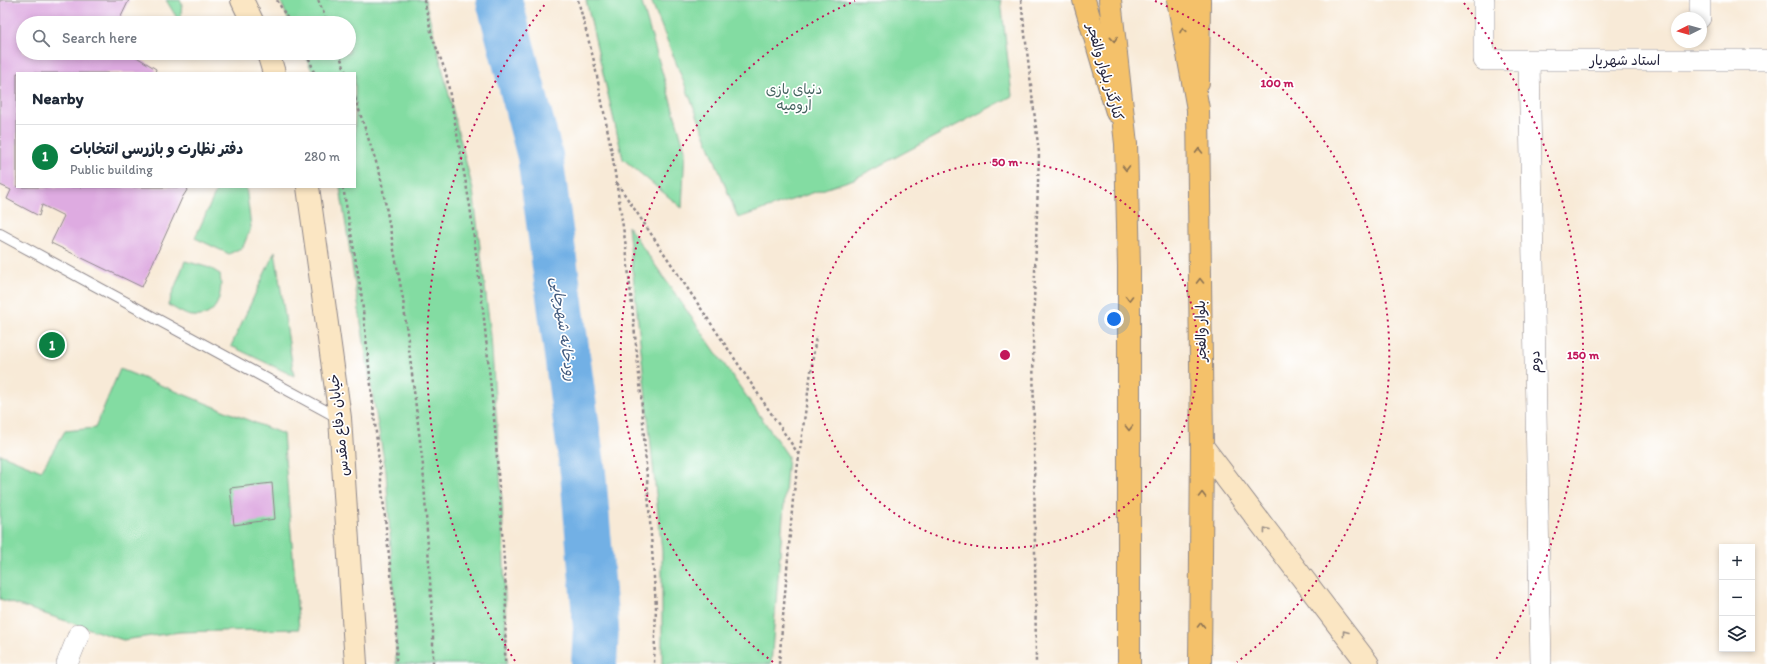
<!DOCTYPE html>
<html lang="en">
<head>
<meta charset="utf-8">
<style>
  body { margin:0; font-family:Itim,"Playpen Sans Arabic",sans-serif; background:#f2f2f3; color:#1f2937 }
  .controls { position:absolute; right:12px; bottom:12px; display:grid; overflow:hidden; border-radius:0px; box-shadow:0 2px 6px #0003 }
  .controls button { width:36px; height:36px; display:grid; place-items:center; padding:0; border:0; border-bottom:1px solid #e0e1e3; background:#fff; color:#1f2937; font:20px sans-serif }
  .compass { position:absolute; left:1671px; top:12px; width:36px; height:36px; border-radius:50%; background:#fff; box-shadow:0 2px 6px #0003; rotate:265deg }
  .you { position:absolute; left:1114px; top:319px; width:14px; height:14px; margin:-10px; border:3px solid #fff; border-radius:50%; background:#1a73e8; box-shadow:0 0 0 6px #1a73e833 }
  .badge { display:grid; place-items:center; width:26px; height:26px; border-radius:50%; background:#0b8043; color:#fff; font-size:13px; font-weight:700 }
  .pin { position:absolute; translate:-50% -50%; border:2px solid #fff; box-shadow:0 1px 4px #0006 }
  .list { margin:0; padding:0; list-style:none }
  h2 { display:flex; justify-content:space-between; align-items:center; height:52px; margin:0; padding:0 16px; font-size:17px }
  h2 small { font-size:13px; font-weight:400; color:#747a83 }
  .list li { display:grid; grid-template-columns:26px 1fr auto; gap:12px; align-items:center; box-sizing:border-box; height:64px; padding:0 16px; border-top:1px solid #e0e1e3 }
  .list b { display:block; font-size:15px; white-space:nowrap }
  .list p { margin:0; font-size:13px; white-space:nowrap; color:#747a83 }
  .list em { font-size:13px; font-style:normal; color:#747a83 }
  .icon { flex:none; width:22px; height:22px; fill:none; stroke:currentColor; stroke-width:2; stroke-linecap:round; stroke-linejoin:round }
  .map { position:relative; flex:none; width:1767px; height:664px; overflow:hidden }
  .search { position:absolute; background:#fff; box-shadow:0 2px 6px #0003; left:16px; top:16px; width:340px; height:44px; display:flex; align-items:center; gap:10px; box-sizing:border-box; padding:0 14px; border-radius:22px; color:#747a83; font-size:15px }
  .panel { position:absolute; background:#fff; box-shadow:0 2px 6px #0003; left:16px; top:72px; width:340px; height:116px; border-radius:0px }
  .map>svg:first-child { display:block }
</style>
</head>
<body>
<div class="map">
<svg width="1767" height="664" viewBox="0 0 1767 664">
  <rect width="100%" height="100%" fill="#fff"/>
  <filter id="ink" filterUnits="userSpaceOnUse"><feTurbulence type="fractalNoise" baseFrequency=".025" numOctaves="2"/><feDisplacementMap in="SourceGraphic" scale="8" xChannelSelector="R" yChannelSelector="G"/><feConvolveMatrix kernelMatrix="1 2 1 2 8 2 1 2 1" color-interpolation-filters="sRGB"/></filter>
  <filter id="wash" filterUnits="userSpaceOnUse"><feTurbulence type="fractalNoise" baseFrequency=".012" numOctaves="4" result="noise"/><feDisplacementMap in="SourceGraphic" scale="16" xChannelSelector="R" yChannelSelector="G"/><feGaussianBlur stdDeviation="0.9" result="paint"/><feColorMatrix in="noise" values="0 0 0 0 0 0 0 0 0 0 0 0 0 0 0 0 0 1.4 0 .05"/><feComposite in="paint" operator="in"/></filter>
  <g filter="url(#wash)">
    <rect width="100%" height="100%" fill="#f8ead7"/>
    <path fill="#83dca2" stroke="#527f6e" d="M166 0H180L182 4 180 23Z
      M280 0H425L473 190 491 336 502 502 507 664H396V628L386 471 370 381 340 187H355V73H313L304 53H349V23H290Z
      M586 0H641L685 150 682 208 623 159Z
      M651 0H1001L1012 96 854 179 738 218Z
      M218 187H246L251 227 243 247 229 254 195 238Z
      M628 226 788 456 771 664H662V551Z
      M275 251 294 376 231 346Z
      M185 261 210 268 220 274C223 293 218 319 193 316 185 316 175 308 168 305Z
      M120 369 283 434 299 629 180 632 123 640 0 599V454L41 471 65 431 95 428Z"/>
    <g fill="none" stroke-linecap="round" stroke-linejoin="round">
      <path stroke="#72b0e5" stroke-width="46" d="M499 0 540 156 583 473 596 628 594 664"/>
    </g>
    <g id="blocks">
      <path fill="#deabe1" d="M0 0H129L118 23H23V53H130L156 69 155 73H17V187H189L182 198 142 287 51 243 64 216 42 205 39 216 7 199 11 190 0 185Z
        M272 483 275 519 234 525 230 488Z"/>
    </g>
  </g>
  <g filter="url(#ink)">
    <use href="#blocks" fill-opacity="0" stroke="#8d8689" stroke-width="1"/>
    <g fill="none" stroke-linecap="round" stroke-linejoin="round">
      <defs>
        <path id="lane" d="M0 234 339 418"/>
        <path id="street" d="M1484 0V60H1767
          M1700 18V0
          M1529 60 1541 664
          M67 664 79 634"/>
        <path id="secondary" d="M242 0 253 23
          M268 53 274 73
          M308 187 340 418 356 664
          M1202 446 1368 664"/>
        <path id="primary" d="M1084 0 1117 112
          M1198 82 1199 0"/>
        <path id="highway" d="M1110 0 1126 144 1129 267V664
          M1178 0 1198 109 1202 446 1200 664"/>
      </defs>
      <use href="#lane" stroke="#8d8689" stroke-width="12"/>
      <use href="#street" stroke="#8d8689" stroke-width="22"/>
      <use href="#secondary" stroke="#8d8689" stroke-width="24"/>
      <use href="#primary" stroke="#8d8689" stroke-width="24"/>
      <use href="#highway" stroke="#8d8689" stroke-width="24"/>
      <path stroke="#8d8689" stroke-width="2.5" stroke-dasharray="3 3" stroke-linecap="butt" d="M277 0 290 23
        M318 0 328 23
        M424 0 432 36 446 73 470 206 483 309 495 429 506 590 505 664
        M578 0 594 61 612 153 626 247 641 394 656 606 654 664
        M1021 0 1039 153 1033 332 1036 664
        M306 53 311 63 314 73
        M339 53 346 73
        M355 98 380 174 403 299 423 466 433 629V664
        M617 183 799 455
        M343 187 361 291 397 631 396 664
        M779 664 793 499 816 336"/>
      <use href="#lane" stroke="#fff" stroke-width="10"/>
      <use href="#street" stroke="#fff" stroke-width="21"/>
      <use href="#secondary" stroke="#fbe6c3" stroke-width="22"/>
      <use href="#primary" stroke="#f4c16a" stroke-width="22"/>
      <use href="#highway" stroke="#f4c16a" stroke-width="22"/>
    </g>
    <defs><path id="oneway-chevron" d="M-2-3.5L2.5 0L-2 3.5" fill="none" stroke-width="1.6" stroke-linecap="round" stroke-linejoin="round"/></defs>
    <g stroke="#8b7252">
      <use href="#oneway-chevron" transform="translate(1183 30) rotate(-101)"/>
      <use href="#oneway-chevron" transform="translate(1114 39) rotate(84)"/>
      <use href="#oneway-chevron" transform="translate(1199 151) rotate(-91)"/>
      <use href="#oneway-chevron" transform="translate(1126 168) rotate(89)"/>
      <use href="#oneway-chevron" transform="translate(1200 281) rotate(-91)"/>
      <use href="#oneway-chevron" transform="translate(1129 298) rotate(90)"/>
      <use href="#oneway-chevron" transform="translate(1129 428) rotate(90)"/>
      <use href="#oneway-chevron" transform="translate(1202 495) rotate(-89)"/>
      <use href="#oneway-chevron" transform="translate(1201 625) rotate(-89)"/>
    </g>
    <g stroke="#998e86">
      <use href="#oneway-chevron" transform="translate(1266 530) rotate(-127)"/>
      <use href="#oneway-chevron" transform="translate(1345 633) rotate(-127)"/>
    </g>
  </g>
  <g fill="none" stroke="#c2185b" stroke-width="2" stroke-dasharray="2 4">
    <circle cx="1005" cy="355" r="193"/>
    <path d="M773 662A385 385 0 0 1 855 1M1155 1A385 385 0 0 1 1237 662"/>
    <path d="M515 661A578 578 0 0 1 546 3M1464 3A578 578 0 0 1 1495 661"/>
  </g>
  <g text-anchor="middle" dominant-baseline="central" stroke-width="3.5" stroke-linejoin="round" paint-order="stroke">
    <g font-size="14" fill="#22223b" stroke="#fff">
      <text x="1625" y="60">استاد شهریار</text>
      <text transform="translate(1105 72) rotate(74)">کنارگذر بلوار والفجر</text>
      <text transform="translate(1201 331) rotate(-91)">بلوار والفجر</text>
      <text transform="translate(1535 362) rotate(-91)">دوم</text>
      <text transform="translate(339 425) rotate(-96)">خیابان دفاع مقدس</text>
    </g>
    <g font-size="14" fill="#44635f" stroke="#fff">
      <text x="794" y="89">دنیای بازی<tspan x="794" dy="16">ارومیه</tspan></text>
    </g>
    <g font-size="15" font-style="italic" fill="#425b7f" stroke="#fff">
      <text transform="translate(564 329) rotate(82)">رودخانه شهرچایی</text>
    </g>
  </g>
  <circle cx="1005" cy="355" r="6" fill="#c2185b" stroke="#fff" stroke-width="2"/>
  <g font-size="12" text-anchor="middle" font-weight="bold" fill="#c2185b" stroke="#fff" stroke-width="3.5" stroke-linejoin="round" paint-order="stroke">
    <text x="1277" y="87">100 m</text>
    <text x="1005" y="166">50 m</text>
    <text x="1583" y="359">150 m</text>
  </g>
</svg>
<div class="controls">
<button>+</button>
<button>−</button>
<button><svg class="icon" aria-label="layers" viewBox="0 0 24 24"><path d="M12 4l9 5-9 5-9-5zM3 14l9 5 9-5"/></svg></button>
</div>
<svg class="compass" viewBox="-18 -18 36 36"><path d="M0-13l5 13h-10z" fill="#e53935"/><path d="M0 13l5-13h-10z" fill="#747a83"/></svg>
<div class="you"></div>
<div class="pin badge" style="left:52px;top:345px">1</div>
<div class="search"><svg class="icon" aria-label="search" viewBox="0 0 24 24"><circle cx="10" cy="10" r="6"/><path d="M15 15l6 6"/></svg>Search here</div>
<section class="panel">
<h2>Nearby<small></small></h2>
<ul class="list">
<li><span class="badge">1</span><div><b>دفتر نظارت و بازرسی انتخابات</b><p>Public building</p></div><em>280 m</em></li>
</ul>
</section>
</div>
</body>
</html>
